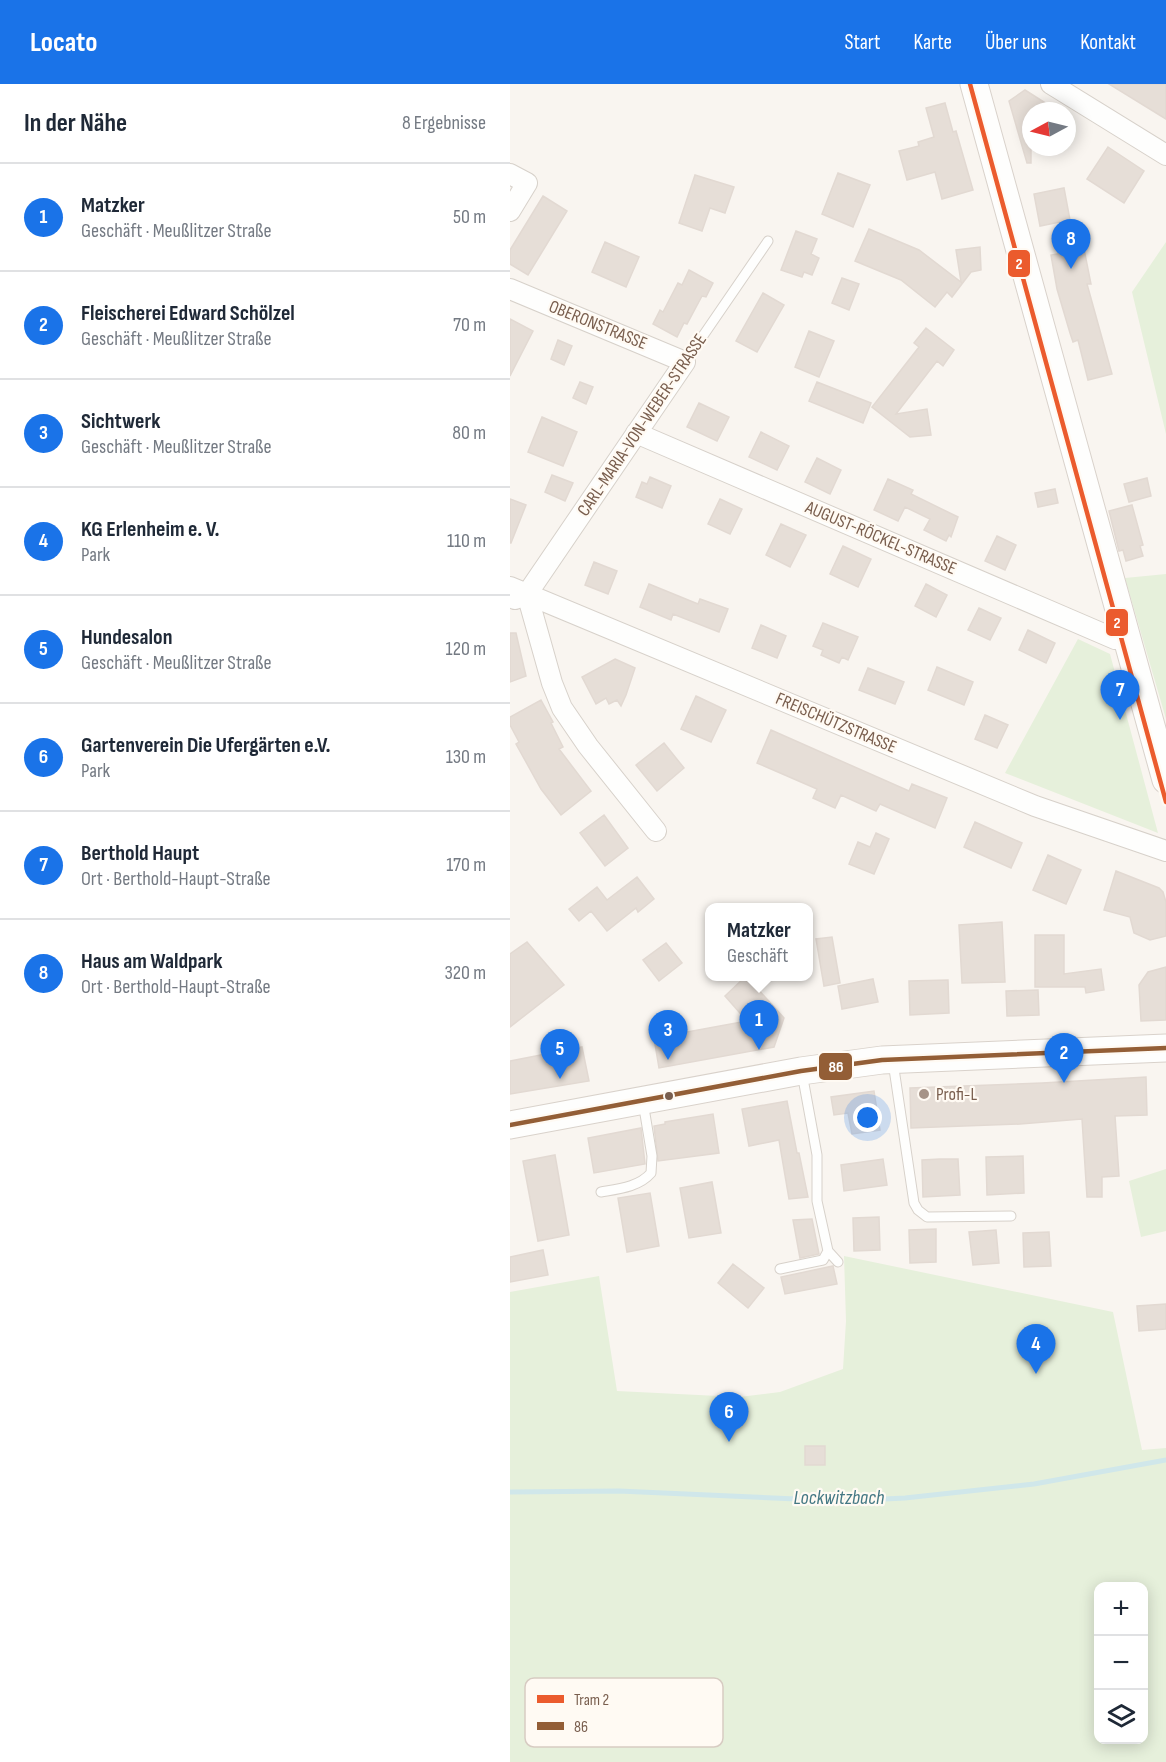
<!DOCTYPE html>
<html lang="de">
<head>
<meta charset="utf-8">
<style>
  body { margin:0; font-family:"Sofia Sans Condensed",sans-serif; background:#f6f6f7; color:#1f2937 }
  .controls { position:absolute; right:18px; bottom:18px; display:grid; overflow:hidden; border-radius:12px; box-shadow:0 3px 15px #0003 }
  .controls button { width:54px; height:54px; display:grid; place-items:center; padding:0; border:0; border-bottom:2px solid #e0e1e3; background:#fff; color:#1f2937; font:30px sans-serif }
  .compass { position:absolute; left:512px; top:18px; width:54px; height:54px; border-radius:50%; background:#fff; box-shadow:0 3px 15px #0003; rotate:263deg }
  .you { position:absolute; left:358px; top:1034px; width:21px; height:21px; margin:-15px; border:4px solid #fff; border-radius:50%; background:#1a73e8; box-shadow:0 0 0 9px #1a73e833 }
  .badge { display:grid; place-items:center; width:39px; height:39px; border-radius:50%; background:#1a73e8; color:#fff; font-size:20px; font-weight:700 }
  .pin { position:absolute; translate:-50% -50px; filter:drop-shadow(0 2px 3px #0008) }
  .pin::after { content:''; position:absolute; top:32px; width:21px; height:18px; background:inherit; clip-path:polygon(0 0,100% 0,50% 100%) }
  .popup { position:absolute; left:195px; top:819px; width:108px; height:78px; box-sizing:border-box; display:grid; place-content:center; border-radius:12px; background:#fff; filter:drop-shadow(0 2px 4px #0005); font-size:20px; white-space:nowrap; color:#747a83 }
  .popup b { font-size:22px; color:#1f2937 }
  .popup::after { content:''; position:absolute; left:50%; top:100%; margin-left:-12px; border:12px solid transparent; border-top-color:#fff }
  .list { margin:0; padding:0; list-style:none }
  h2 { display:flex; justify-content:space-between; align-items:center; height:78px; margin:0; padding:0 24px; font-size:26px }
  h2 small { font-size:20px; font-weight:400; color:#747a83 }
  .list li { display:grid; grid-template-columns:39px 1fr auto; gap:18px; align-items:center; box-sizing:border-box; height:108px; padding:0 24px; border-top:2px solid #e0e1e3 }
  .list b { display:block; font-size:22px; white-space:nowrap }
  .list p { margin:0; font-size:20px; white-space:nowrap; color:#747a83 }
  .list em { font-size:20px; font-style:normal; color:#747a83 }
  .icon { flex:none; width:33px; height:33px; fill:none; stroke:currentColor; stroke-width:2; stroke-linecap:round; stroke-linejoin:round }
  .map { position:relative; flex:none; width:656px; height:1678px; overflow:hidden }
  header { display:flex; align-items:center; gap:36px; box-sizing:border-box; height:84px; padding:0 30px; background:#1a73e8; color:#fff }
  header strong { font-size:28px }
  nav { display:flex; gap:33px; margin-inline-start:auto; font-size:21px }
  main { display:flex }
  aside { flex:1; background:#fff }
  .map>svg:first-child { display:block }
</style>
</head>
<body>
<header>
<strong>Locato</strong>
<nav><a>Start</a><a>Karte</a><a>Über uns</a><a>Kontakt</a></nav>
</header>
<main>
<aside>
<h2>In der Nähe<small>8 Ergebnisse</small></h2>
<ul class="list">
<li><span class="badge">1</span><div><b>Matzker</b><p>Geschäft · Meußlitzer Straße</p></div><em>50 m</em></li>
<li><span class="badge">2</span><div><b>Fleischerei Edward Schölzel</b><p>Geschäft · Meußlitzer Straße</p></div><em>70 m</em></li>
<li><span class="badge">3</span><div><b>Sichtwerk</b><p>Geschäft · Meußlitzer Straße</p></div><em>80 m</em></li>
<li><span class="badge">4</span><div><b>KG Erlenheim e. V.</b><p>Park</p></div><em>110 m</em></li>
<li><span class="badge">5</span><div><b>Hundesalon</b><p>Geschäft · Meußlitzer Straße</p></div><em>120 m</em></li>
<li><span class="badge">6</span><div><b>Gartenverein Die Ufergärten e.V.</b><p>Park</p></div><em>130 m</em></li>
<li><span class="badge">7</span><div><b>Berthold Haupt</b><p>Ort · Berthold-Haupt-Straße</p></div><em>170 m</em></li>
<li><span class="badge">8</span><div><b>Haus am Waldpark</b><p>Ort · Berthold-Haupt-Straße</p></div><em>320 m</em></li>
</ul>
</aside>
<div class="map">
<svg width="656" height="1678" viewBox="0 0 656 1678">
  <rect width="100%" height="100%" fill="#f9f5f0"/>
  <path fill="#e6f0db" fill-rule="evenodd" d="M656 158V350L622 208Z
    M656 490V635L615 494Z
    M568 555 600 570 648 749 495 689Z
    M656 1085V1147L631 1153 619 1097Z
    M334 1172 603 1228 632 1366 656 1364V1678H0V1208L89 1192 107 1307 229 1313 270 1308 333 1285 336 1237ZM588 1502H634V1656H588Z"/>
  <g fill="none" stroke-linecap="round" stroke-linejoin="round">
    <path stroke="#d0e7ea" stroke-width="5" d="M0 1408 109 1407 333 1417 395 1414 524 1400 656 1376"/>
  </g>
  <path fill="#e6ded7" stroke="#e2d9d2" stroke-width="1.5" d="M599 0H656V35Z
    M515 6 548 27H521V79H517L499 17Z
    M435 19 443 48 446 47 463 106 432 115 425 88 397 96 389 67 409 62 408 58 424 53 416 24Z
    M598 63 634 87 614 119 577 95Z
    M328 89 360 101 343 143 312 130Z
    M185 91 224 103 215 129 200 124 192 147 169 139Z
    M554 104 560 136 530 142 524 110Z
    M33 112 57 127 18 191 0 180V166Z
    M359 145 409 166 451 198 446 166 470 163 471 186 461 188 442 213 437 208 425 223 391 196 345 177Z
    M286 147 307 155 301 170 309 174 302 191 294 188 292 193 271 186Z
    M95 158 129 173 116 203 82 188Z
    M574 165 581 200H577L602 290 578 296 568 256 563 258 560 249 547 205 541 171Z
    M179 186 203 199 196 213 192 212 177 240 174 239 167 253 143 240 150 226 153 228 168 199 172 201Z
    M332 194 349 200 339 226 322 219Z
    M253 209 274 221 247 268 226 257Z
    M0 235 23 247 0 292Z
    M416 244 444 266 433 282 427 277 386 330 417 325 421 351 400 353 362 323 409 263 404 259Z
    M299 247 324 257 309 293 285 283Z
    M48 256 62 262 54 281 41 275Z
    M70 298 83 303 76 320 63 314Z
    M307 298 361 319 353 339 299 317Z
    M189 319 219 333 207 357 177 343Z
    M32 333 67 348 53 382 18 368Z
    M251 348 279 362 267 386 239 373Z
    M307 374 331 386 320 410 295 398Z
    M42 391 63 399 55 417 35 408Z
    M140 393 161 402 152 424 126 413 132 398 137 400Z
    M637 394 641 412 619 418 614 400Z
    M378 395 403 406 401 410 448 433 441 453 439 451 436 457 414 446 420 435 395 423 388 437 364 426Z
    M545 405 548 419 528 423 525 409Z
    M0 415 16 421 1 459H0Z
    M210 415 232 425 220 450 198 440Z
    M622 421 633 461 630 462 633 472 616 477 613 466 609 467 599 427Z
    M271 440 296 451 280 483 256 471Z
    M487 452 506 461 495 486 475 477Z
    M333 462 361 475 348 503 320 490Z
    M84 478 107 487 98 510 75 501Z
    M139 500 188 520 190 515 218 525 209 548 163 530 161 536 130 523Z
    M416 500 437 511 426 533 405 522Z
    M469 524 491 534 480 556 458 546Z
    M313 539 348 553 338 576 332 573 329 579 311 571 313 566 303 562Z
    M251 541 276 552 267 574 242 564Z
    M518 546 545 559 536 579 509 566Z
    M0 549H6L16 592 0 598Z
    M105 575 125 584 116 611 111 622 107 616 99 620 96 614 86 620 72 593Z
    M427 583 463 598 454 621 418 606Z
    M358 584 394 598 385 620 349 606Z
    M186 612 216 626 201 658 171 645Z
    M31 616 43 638 41 639 53 663 49 665 81 707 51 731 31 705 6 660 9 658 0 641V633Z
    M475 631 498 641 487 664 465 655Z
    M261 646 399 707 402 700 437 714 425 744 370 720 366 727 331 711 325 724 303 714 307 705 247 679Z
    M154 659 174 684 147 707 126 681Z
    M94 731 118 764 95 782 70 749Z
    M465 738 512 759 501 784 454 763Z
    M366 749 379 755 364 790 339 780 348 758 360 763Z
    M538 771 571 786 556 820 523 806Z
    M606 787 649 804 653 808 656 818V852L640 856 624 849 620 833 594 826Z
    M127 793 144 815 128 828 126 824 97 847 81 827 69 837 59 825 87 803 97 816Z
    M492 838 495 898 452 899 449 841Z
    M525 851H554V890L591 885 594 906 576 909 575 903H525Z
    M322 853 330 899 314 902 306 855Z
    M17 858 54 901 0 943V870Z
    M156 859 172 879 149 897 133 876Z
    M656 883V936L631 937 629 901 638 888Z
    M236 892 274 934 264 963 149 984 144 954 237 937 215 912Z
    M363 895 368 918 332 925 328 902Z
    M438 896 439 929 400 931 399 897Z
    M528 906 529 931 497 932 496 907Z
    M72 963 79 997 0 1010V977Z
    M636 993 637 1031 605 1032 609 1092 592 1093V1113H577L572 1035 510 1040 401 1044 400 1004 532 999Z
    M364 1007 370 1046 342 1050 338 1029 324 1031 321 1013Z
    M277 1017 287 1069H289L298 1113 279 1115 269 1056 239 1062 232 1025Z
    M203 1030 209 1069 148 1077 144 1042 155 1040V1038Z
    M131 1044 135 1080 84 1089 78 1054Z
    M45 1071 59 1151 28 1157 13 1077Z
    M513 1072 514 1109 477 1111 476 1073Z
    M373 1075 377 1101 334 1107 331 1081Z
    M430 1075H448L450 1111 413 1113 412 1076Z
    M202 1098 211 1149 179 1154 170 1104Z
    M140 1109 149 1162 117 1168 108 1114Z
    M369 1133 370 1166 344 1167 343 1134Z
    M302 1135 309 1170 290 1174 283 1136Z
    M426 1145V1178L400 1179 399 1146Z
    M486 1146 489 1179 463 1181 459 1148Z
    M539 1148 541 1182 514 1183 513 1149Z
    M33 1166 38 1191 0 1198V1173Z
    M223 1180 254 1204 238 1224 208 1199Z
    M323 1182 327 1200 275 1210 271 1193Z
    M656 1220V1245L629 1247 627 1222Z
    M295 1362H315V1381H295Z"/>
  <g fill="none" stroke-linecap="round" stroke-linejoin="round">
    <defs>
      <path id="lane" d="M175 278 258 157
        M383 978 404 1119 408 1126 417 1133 501 1132
        M292 989 307 1071V1117L318 1167 328 1178
        M91 1108C108 1105 129 1103 141 1089L142 1072 133 1018
        M270 1185 313 1176 318 1167"/>
      <path id="street" d="M541 0 656 71
        M0 90 17 99 0 127
        M0 205 175 278 17 510 5 515
        M126 349 605 555 617 551
        M0 503 525 722 656 767
        M17 510 42 599 52 624 78 662 146 747"/>
      <path id="secondary" d="M464 0 656 696
        M0 1041 291 987 372 976 656 964"/>
    </defs>
    <use href="#lane" stroke="#d7d1ca" stroke-width="11"/>
    <use href="#street" stroke="#d7d1ca" stroke-width="22"/>
    <use href="#secondary" stroke="#d9d2cb" stroke-width="29"/>
    <use href="#lane" stroke="#fefefd" stroke-width="9"/>
    <use href="#street" stroke="#fefefd" stroke-width="20"/>
    <use href="#secondary" stroke="#fefefd" stroke-width="27"/>
    <defs>
      <path id="bus-1" d="M0 1041 291 987 372 976 656 964"/>
    </defs>
    <use href="#bus-1" stroke="#fffaf3" stroke-width="9"/>
    <use href="#bus-1" stroke="#935e36" stroke-width="4.5"/>
    <defs>
      <path id="tram-1" d="M460 0 656 718"/>
    </defs>
    <use href="#tram-1" stroke="#fffaf3" stroke-width="9"/>
    <use href="#tram-1" stroke="#eb5b2d" stroke-width="4.5"/>
  </g>
  <circle fill="#a69387" stroke="#fffaf3" stroke-width="2" cx="414" cy="1010" r="6"/>
  <circle fill="#795e4e" stroke="#fffaf3" stroke-width="2" cx="159" cy="1012" r="5"/>
  <g text-anchor="middle" dominant-baseline="central" stroke-width="4.5" stroke-linejoin="round" paint-order="stroke">
    <g font-size="18" fill="#795e4e" stroke="#fffaf3">
      <text transform="translate(88 241) rotate(22)">OBERONSTRASSE</text>
      <text transform="translate(132 341) rotate(-56)">CARL-MARIA-VON-WEBER-STRASSE</text>
      <text transform="translate(371 454) rotate(23)">AUGUST-RÖCKEL-STRASSE</text>
      <text transform="translate(326 639) rotate(23)">FREISCHÜTZSTRASSE</text>
    </g>
    <g font-size="18" fill="#795e4e" stroke="#fffaf3" text-anchor="start">
      <text x="426" y="1010">Profi-L</text>
    </g>
    <g font-size="20" font-style="italic" fill="#447884" stroke="#fffaf3">
      <text x="329" y="1414">Lockwitzbach</text>
    </g>
  </g>
  <rect x="15" y="1594" width="198" height="69" rx="9" fill="#fffaf3" stroke="#d7cbc2" stroke-width="1.5"/>
  <rect x="27" y="1611" width="27" height="8" fill="#eb5b2d"/>
  <rect x="27" y="1638" width="27" height="8" fill="#935e36"/>
  <g font-size="16" fill="#795e4e">
    <text x="64" y="1621">Tram 2</text>
    <text x="64" y="1648">86</text>
  </g>
  <g stroke="#fffaf3" stroke-width="2">
    <rect x="497" y="165" width="24" height="29" rx="6" fill="#eb5b2d"/>
    <rect x="595" y="524" width="24" height="29" rx="6" fill="#eb5b2d"/>
    <rect x="308" y="968" width="35" height="29" rx="6" fill="#935e36"/>
  </g>
  <g font-size="16" text-anchor="middle" font-weight="bold" fill="#fff">
    <text x="509" y="185">2</text>
    <text x="607" y="544">2</text>
    <text x="326" y="988">86</text>
  </g>
</svg>
<div class="controls">
<button>+</button>
<button>−</button>
<button><svg class="icon" aria-label="layers" viewBox="0 0 24 24"><path d="M12 4l9 5-9 5-9-5zM3 14l9 5 9-5"/></svg></button>
</div>
<svg class="compass" viewBox="-18 -18 36 36"><path d="M0-13l5 13h-10z" fill="#e53935"/><path d="M0 13l5-13h-10z" fill="#747a83"/></svg>
<div class="you"></div>
<div class="pin badge" style="left:249px;top:966px">1</div>
<div class="popup"><b>Matzker</b>Geschäft</div>
<div class="pin badge" style="left:554px;top:999px">2</div>
<div class="pin badge" style="left:158px;top:976px">3</div>
<div class="pin badge" style="left:526px;top:1290px">4</div>
<div class="pin badge" style="left:50px;top:995px">5</div>
<div class="pin badge" style="left:219px;top:1358px">6</div>
<div class="pin badge" style="left:610px;top:636px">7</div>
<div class="pin badge" style="left:561px;top:185px">8</div>
</div>
</main>
</body>
</html>
